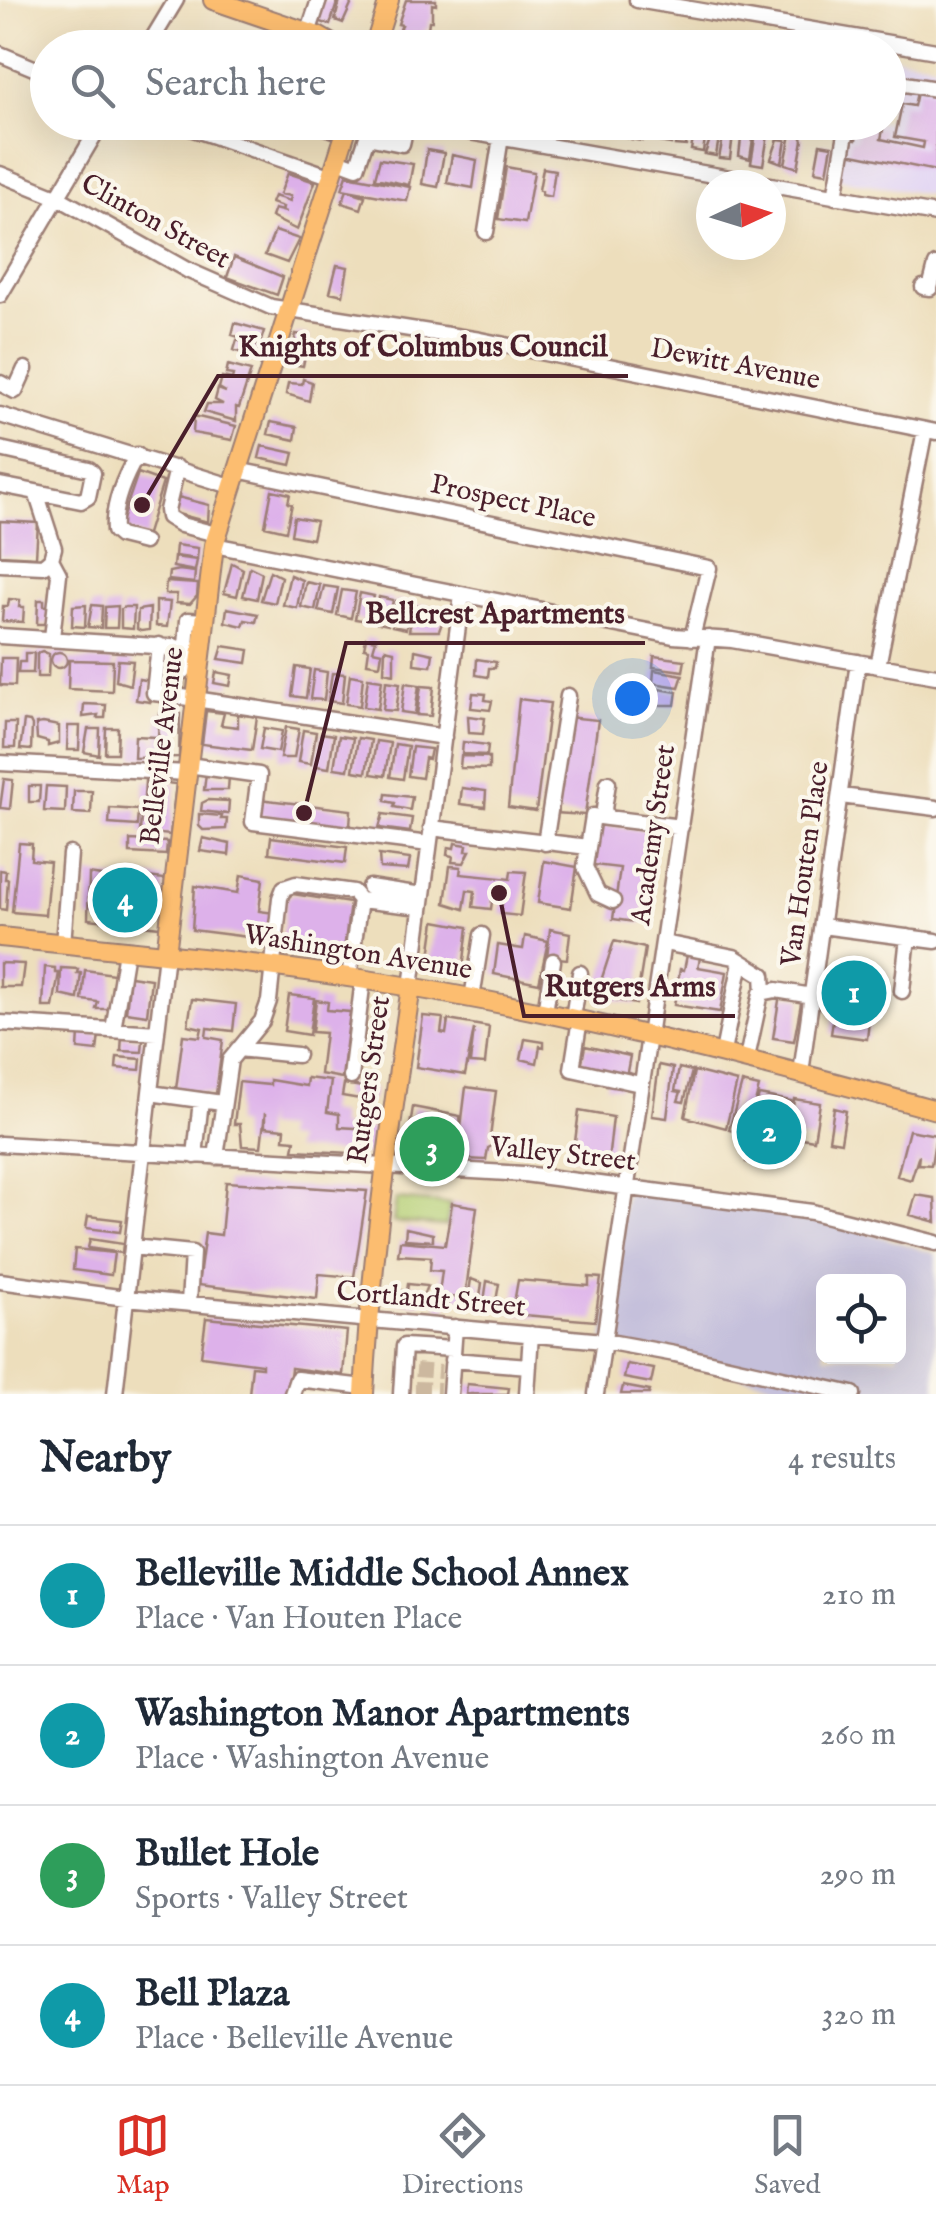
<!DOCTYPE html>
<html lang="en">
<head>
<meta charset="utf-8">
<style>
  body { margin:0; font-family:"IM FELL English",serif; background:#f2f2f3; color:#1f2937 }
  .controls { position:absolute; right:30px; bottom:30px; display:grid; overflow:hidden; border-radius:15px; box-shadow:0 10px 40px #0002 }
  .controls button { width:90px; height:90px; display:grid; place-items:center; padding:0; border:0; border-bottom:2px solid #e0e1e3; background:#fff; color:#1f2937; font:50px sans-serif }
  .compass { position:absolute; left:696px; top:170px; width:90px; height:90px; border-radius:50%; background:#fff; box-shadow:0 10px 40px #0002; rotate:86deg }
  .you { position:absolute; left:632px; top:698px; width:35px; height:35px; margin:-25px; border:8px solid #fff; border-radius:50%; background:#1a73e8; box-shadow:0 0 0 15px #1a73e833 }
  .badge { display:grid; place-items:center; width:65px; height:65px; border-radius:50%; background:#d93025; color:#fff; font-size:32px; font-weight:700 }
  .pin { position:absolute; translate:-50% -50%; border:5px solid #fff; box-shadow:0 2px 10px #0006 }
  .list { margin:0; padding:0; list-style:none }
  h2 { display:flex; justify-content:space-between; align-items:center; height:130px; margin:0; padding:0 40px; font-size:42px }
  h2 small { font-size:32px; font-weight:400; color:#747a83 }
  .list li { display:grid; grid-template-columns:65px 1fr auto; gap:30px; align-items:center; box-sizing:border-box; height:140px; padding:0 40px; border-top:2px solid #e0e1e3 }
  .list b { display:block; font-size:38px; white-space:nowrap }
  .list p { margin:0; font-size:32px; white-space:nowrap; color:#747a83 }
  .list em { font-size:32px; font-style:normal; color:#747a83 }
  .icon { flex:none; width:55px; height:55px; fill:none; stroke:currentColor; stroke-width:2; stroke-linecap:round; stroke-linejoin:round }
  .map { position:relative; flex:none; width:936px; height:1394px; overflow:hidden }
  .search { position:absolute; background:#fff; box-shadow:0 10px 40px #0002; left:30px; right:30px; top:30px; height:110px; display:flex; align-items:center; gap:25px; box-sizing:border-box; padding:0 35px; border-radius:55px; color:#747a83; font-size:38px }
  .sheet { height:690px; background:#fff }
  nav { display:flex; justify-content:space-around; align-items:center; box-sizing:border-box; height:140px; border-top:2px solid #e0e1e3; background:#fff; font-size:28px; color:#747a83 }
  nav a { display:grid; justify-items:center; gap:5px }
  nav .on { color:#d93025 }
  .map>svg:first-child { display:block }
</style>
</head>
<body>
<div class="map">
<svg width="936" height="1394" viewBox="0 0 936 1394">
  <rect width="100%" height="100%" fill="#fbf7ec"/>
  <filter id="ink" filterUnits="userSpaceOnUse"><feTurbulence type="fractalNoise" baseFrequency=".01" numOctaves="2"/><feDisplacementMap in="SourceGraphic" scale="20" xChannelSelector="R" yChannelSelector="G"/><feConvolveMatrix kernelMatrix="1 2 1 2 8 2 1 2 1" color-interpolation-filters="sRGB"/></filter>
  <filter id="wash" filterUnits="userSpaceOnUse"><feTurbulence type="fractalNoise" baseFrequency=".0048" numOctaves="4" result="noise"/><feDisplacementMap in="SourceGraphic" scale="40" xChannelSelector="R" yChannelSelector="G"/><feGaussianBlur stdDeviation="2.25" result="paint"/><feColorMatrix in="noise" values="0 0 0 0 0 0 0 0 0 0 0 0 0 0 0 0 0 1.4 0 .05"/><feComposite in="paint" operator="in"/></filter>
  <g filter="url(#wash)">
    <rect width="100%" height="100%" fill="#eddebc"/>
    <path fill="#e1d4f4" d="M892 56 936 64V196L834 178 846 123 888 122Z"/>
    <path fill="#c5c0db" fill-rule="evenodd" d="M626 1189 837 1223 936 1254V1394H814L603 1342ZM824 1282H898V1356H824Z"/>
    <path fill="#b5cf74" stroke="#807750" stroke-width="2.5" d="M396 1199 450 1204 447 1226 393 1222Z"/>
    <g id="blocks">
      <path fill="#ddb1ea" d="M322 0H338L330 25 315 20Z
        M340 0H349L351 5 343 23 335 20Z
        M406 0H436V5L432 4V21H429L428 29 423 30 428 37 426 42 397 35 402 25 398 24Z
        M918 88 936 92V171L848 153 851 139 856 140 858 123 883 130 881 139 923 148 924 142 895 137 902 104 914 106Z
        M308 122H337L332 138 306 129Z
        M616 122H629L627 138 614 133Z
        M633 122H645L642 141 631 139Z
        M662 122H674L671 144 659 142Z
        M678 122H690L686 146 675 145Z
        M699 122 707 125 703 152 691 150 696 123Z
        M757 127 769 129 763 165 751 163Z
        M713 130 720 131 716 156 705 154Z
        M742 130 754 132 750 159 739 156Z
        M724 132 733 134 730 159 719 158Z
        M791 134 801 136 803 140 798 168 785 164Z
        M778 139 786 140 782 163 771 159Z
        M820 144 832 146 827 173 815 171Z
        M427 150 444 153 438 187 422 184Z
        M452 155 477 160 473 188 447 183Z
        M380 159 413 164 409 185 375 178Z
        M506 167 534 172 525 223 498 219Z
        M543 168 555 170 551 197 542 195V191L539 190Z
        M288 173 315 182 297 230 271 217 274 209 286 212 282 211 283 207 271 203 274 196 290 201 291 196 280 194Z
        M347 175 410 187 407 201 342 189Z
        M347 190 365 196 361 209 342 203Z
        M275 231 299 239 287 263 265 255Z
        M234 257 283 277 277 295 227 277Z
        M337 265 348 267 343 295 330 292Z
        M235 323 264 331 260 344 232 335Z
        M296 334 309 336 303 366 292 364 291 360Z
        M237 340 259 346 255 358 234 350Z
        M228 365 251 371 239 408 236 407V421L204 412 207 404H223L215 400 218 389 226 392 219 388 222 377 232 379 233 375 226 374Z
        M303 379 312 382 309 401 286 394 288 383 302 384Z
        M194 416 236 426 232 440 193 433Z
        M271 422 297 427 295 440 268 434Z
        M262 446 294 453 291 465 259 458Z
        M138 473 163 482 146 537 119 528Z
        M272 490 290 494 288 503 292 504 286 531 265 526Z
        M178 497 209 505 208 522 174 513Z
        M294 517 316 521 312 539 291 535Z
        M0 521 38 523 36 557 0 555Z
        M176 545 198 548 197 559 175 556Z
        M174 557 197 560 195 571 173 567Z
        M232 563 243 569 237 596 224 593Z
        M250 567 262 573 257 599 243 596Z
        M179 570 195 572 194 583 168 580 169 572Z
        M270 571 281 577 275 603 261 600Z
        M290 575 302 580 297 608 283 605Z
        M166 582 198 584 197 596 190 604 176 603 177 594H165Z
        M306 582 320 585 315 610 301 607Z
        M324 586 338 588 333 614 318 611Z
        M342 590 356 592 351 618 337 615Z
        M360 593 374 596 369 621 355 619Z
        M379 597 393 600 388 625 374 622Z
        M9 599 20 600 19 607H24L23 622 2 621 3 606H8Z
        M38 600H44V606H49L48 624H37Z
        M156 601 170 602 167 627 156 626Z
        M396 601 411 603 406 629 392 626Z
        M86 605 85 627 72 626 73 606Z
        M92 605 102 606 101 628 88 627Z
        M414 605 447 609 439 631H409Z
        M118 606 117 628H104L105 607Z
        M125 607H134L133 629 121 628V609Z
        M150 608 149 630 141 631 137 629 138 610Z
        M227 608 258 614 256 622 245 620 243 626 225 622Z
        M366 638 376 640 373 650 382 652 380 665 367 663 369 649 364 648Z
        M223 646 249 650 247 663 219 659Z
        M385 649 394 651V674L384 672Z
        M415 650 433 654 431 666 414 664Z
        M42 651 49 654 48 677H37V653Z
        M51 660a8 8 0 1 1 16 0a8 8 0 1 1-16 0Z
        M25 653H34L33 673H18L19 662H25Z
        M654 656 685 660 683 671 653 667Z
        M1 658H16L15 686 0 685Z
        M477 659 496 662 495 668H489L488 677 476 675Z
        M69 660 113 661 112 691 68 689Z
        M118 660 133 661 130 685 116 681Z
        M296 667 310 669 306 698 292 696Z
        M314 670 327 672 324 700 310 699Z
        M654 670 683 675 679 687 653 683Z
        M216 672 232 675 230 686 214 683Z
        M332 673 345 674 342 703 328 701Z
        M350 675 363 677 360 706 346 704Z
        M368 678 382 680 378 709 364 707Z
        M139 679 152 681 150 702 136 700Z
        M386 681 400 683 396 711 383 710Z
        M405 683 419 685 415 714 401 712Z
        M421 686 434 687 431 716 417 715Z
        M659 689 677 692 675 705H656Z
        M473 693 486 694 485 700 492 701 490 710 471 708Z
        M519 699 550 703 536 811 508 807Z
        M84 704 106 705 105 718H97L98 715 83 717Z
        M206 711 224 713 221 725 238 727V714L257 717 252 750 202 744Z
        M159 713 180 714 179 757 134 758 135 736 155 737 154 742H158Z
        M468 716 485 718 483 734 469 733Z
        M567 717 598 720 585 815 555 813Z
        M24 721 30 722 32 726 31 750 20 749Z
        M5 723H16L15 748H4Z
        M43 723 59 726V743L48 746V742L37 739 36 724Z
        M68 726H80L79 750H67Z
        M286 727 299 729 294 758H280Z
        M106 728H118L117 753H105Z
        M264 728 282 731 278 752 260 749Z
        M88 729H100L99 755 84 752Z
        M303 730 316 732 311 764 298 762Z
        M321 733 334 735 329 768 316 766Z
        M339 736 353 738 348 770 334 768Z
        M358 738 371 740 366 773 353 771Z
        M376 741 390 743 385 776 371 774Z
        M463 742 488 745 487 755 462 754Z
        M395 744 408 746 403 779 390 777Z
        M412 747 431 749 429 759 425 758 422 778 408 776Z
        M461 756 489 757V769L460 768Z
        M206 773 229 776 228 790H204Z
        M4 779 13 780 10 809 0 808Z
        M145 781 176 784 170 835 140 832 141 816 152 817 154 798 144 797Z
        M29 786H40L39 802H29Z
        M46 786 66 787 65 812 44 811Z
        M462 788 486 791 485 807 460 804Z
        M74 791H92L91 814 73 813Z
        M386 794 412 797 410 810 394 807 395 803 385 801Z
        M259 799 351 810 350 827 257 815Z
        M208 800 229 801 228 814 201 811 202 803Z
        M110 808 138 810 137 826 109 824Z
        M199 814 222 816 221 819H227L226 829 203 830 199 826Z
        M383 814 412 818 410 832 379 828Z
        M593 824 656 832 653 857 645 880H647L642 923 613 919 620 868 593 865Z
        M271 837 347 847 345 863 269 853Z
        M203 838 230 844 229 855 200 851Z
        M130 840 167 842 166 855 130 853Z
        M19 843 32 844 31 860 50 862 45 915 12 912Z
        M455 843 467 845 466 851H470L464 863 452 862 453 856 447 855 448 847 454 848Z
        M379 855 410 859 408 870 380 868Z
        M544 861 577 867 571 908 538 903Z
        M450 866 461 867 460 874 510 879 511 871 526 872 520 916 501 914 503 894H493L491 909 473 907 475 891 467 890 464 909 445 903Z
        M0 870 6 871 5 879H8L6 910 0 909Z
        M89 874 138 882V876L165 879 160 927 88 919Z
        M241 875 263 879 259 911 275 913 272 940 192 930 195 886 238 893Z
        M293 894 350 903 344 950 285 941 282 936 287 898Z
        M435 921 468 927 463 969 429 963Z
        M550 929 570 933 567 959 547 957Z
        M525 936 548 941 539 983 494 974 498 945 523 949Z
        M614 941 645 948 636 1004 596 996Z
        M687 955 700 958 698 967 727 972 720 1012 674 1005 680 969 684 970Z
        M0 963 24 964 21 987H0Z
        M45 967 55 968V973H59L53 1007H43Z
        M61 968 78 969 77 973H81L78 999 60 995Z
        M85 970 114 974 110 1009H96L98 1002 82 1000Z
        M840 970 874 975 867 1039 831 1034Z
        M130 976 151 979 147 1015 126 1012Z
        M780 994 802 998 794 1041 773 1038Z
        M289 995 314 998 309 1035 284 1031Z
        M192 999 236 1004 233 1031 207 1028 206 1037 223 1040 216 1094 176 1089 183 1035 200 1037 202 1028 188 1025Z
        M316 1000 328 1002 327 1010 350 1012 342 1078 320 1074 325 1033 312 1032Z
        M373 1010 385 1012 379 1057 367 1055Z
        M423 1016 443 1018 441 1033 446 1034 448 1020 489 1027 485 1064 470 1063 474 1029 465 1075 416 1067Z
        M79 1033 99 1035 97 1051 78 1049Z
        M122 1035 143 1040 142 1052 121 1051Z
        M525 1039 544 1042V1047L540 1046 537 1063 521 1059Z
        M585 1046 630 1056 626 1077 621 1076 619 1088 606 1086 609 1073 581 1067Z
        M117 1057 141 1059 140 1070 116 1068Z
        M659 1065 673 1068 667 1118 652 1116Z
        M679 1068 692 1071 684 1102 678 1101 681 1092 675 1091Z
        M694 1071 737 1082 726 1128 685 1117Z
        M307 1078 331 1081 327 1112 339 1114V1127L372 1129 370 1154 293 1150 295 1140 284 1139 285 1129 265 1127V1113L261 1147 242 1146 240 1124H234L239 1082 270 1085V1080L306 1086Z
        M742 1083 759 1087 747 1135 729 1130Z
        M344 1084 374 1089 372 1101 342 1096Z
        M466 1087 496 1091 490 1138 494 1145 488 1148 486 1160 406 1156 409 1138 464 1143 459 1141 460 1130 458 1141 439 1138 437 1129 430 1128 429 1136 409 1132 413 1107 460 1116 461 1127Z
        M759 1095 791 1101 789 1112H785L775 1158H780L778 1168 746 1162 748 1152 753 1153 762 1106 756 1105Z
        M794 1099 820 1103 814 1140 789 1136Z
        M834 1108 846 1111 841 1142 829 1140Z
        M579 1111 613 1117 608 1162 573 1157Z
        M909 1130 936 1135 931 1165 918 1164 919 1155 911 1180 897 1176Z
        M226 1182 367 1191 354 1277 319 1274 317 1299 198 1285 205 1233 221 1235Z
        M916 1195 935 1198 936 1222 910 1215Z
        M452 1203 477 1207 465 1298 448 1297 447 1309 437 1308 442 1271 430 1270 431 1257 398 1255 400 1241 445 1245Z
        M88 1216 122 1220 120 1232 86 1228Z
        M406 1228 433 1234V1241L405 1239Z
        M90 1239 123 1244 122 1253 88 1248Z
        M75 1249 114 1253 111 1275 73 1270Z
        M589 1277 601 1278 595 1321 512 1314 518 1280 589 1286Z
        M471 1279 482 1283 479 1304 474 1306 467 1305Z
        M487 1281 499 1284 495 1307 490 1308H483Z
        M408 1284 427 1286 420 1303 397 1302 395 1290 407 1291Z
        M206 1318 347 1331 343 1375 291 1368 288 1394H249L252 1366 262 1367V1364L201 1356Z
        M627 1364 654 1369 651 1383 624 1378Z
        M467 1384 509 1388 508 1394H466Z
        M623 1386 650 1391 649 1394H621Z"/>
    </g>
  </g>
  <g filter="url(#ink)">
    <use href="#blocks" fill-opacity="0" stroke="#9c7e74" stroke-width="2.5"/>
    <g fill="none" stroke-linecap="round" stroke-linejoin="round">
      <path stroke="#ccb89f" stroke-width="14" stroke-dasharray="14 7" stroke-linecap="butt" d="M182 689 184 671
        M416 1370 441 1372
        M415 1388 440 1389"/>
      <defs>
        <path id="minor" d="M637 0 936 51
          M308 33 319 0
          M147 48 176 0
          M0 54 48 74
          M888 95 899 83 936 89
          M173 122 332 177
          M413 122 770 185
          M338 160 357 167 367 137 402 144 407 122
          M0 174 59 198 187 270 271 307 480 340 936 432
          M771 185 936 214
          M835 197 845 139 851 122
          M486 232 501 137
          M923 287 930 288 936 265
          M0 295 102 122
          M0 383 15 391 25 369
          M0 415 231 486
          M0 449 89 469 93 473 88 497 81 501 36 492
          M137 455C125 476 112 506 114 531L120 536 144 542
          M177 468 167 510 168 517 181 525 216 534
          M237 470 709 568 692 638
          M0 485 36 492 54 548 51 559 43 566 0 564
          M214 545 673 636 732 640 936 676
          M51 559 59 574 52 638
          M0 636 202 649
          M159 645 154 693 169 695
          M878 666 925 430
          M172 670 174 646
          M184 671 188 620 205 621
          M170 688 169 695 444 737
          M0 763 187 773
          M188 765 259 775 253 822 429 844
          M608 783 604 809 607 818 681 827
          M841 796 936 808
          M607 818 593 816 585 867 598 894 613 901
          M431 828 588 847
          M545 843 568 696
          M369 887 422 895
          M822 926 936 941
          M664 943 734 957 763 975 764 992
          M63 944 70 854
          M349 977 360 900
          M411 987 462 595
          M902 991 908 937
          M472 998 482 935
          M545 1012 553 961
          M573 1018 580 973
          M580 1019 572 1069 640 1084
          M0 1023 157 1033
          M113 1030 126 951
          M238 1049 297 1055
          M723 1052 741 962
          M747 1058 761 993 776 990 812 996
          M801 1073 858 662
          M351 1077 363 979
          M150 1093 222 1103
          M0 1144 524 1174 812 1212 936 1243
          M195 1156 201 1100
          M216 1157 230 1060 262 1021 269 1001 280 898 284 888 296 884 353 892 360 900 421 907
          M132 1247 192 1253 189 1303
          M0 1281 126 1298 604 1341 675 1354 853 1394
          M452 1360 529 1366
          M115 1394 166 954
          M292 1394 297 1379 364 1387
          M401 1394 404 1346 453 1349
          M450 1394 455 1327
          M527 1394 531 1334
          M596 1394 708 638"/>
        <path id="major" d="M213 0 318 36 339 48
          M374 48 389 0
          M0 937C120 950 241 960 361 979 556 1009 746 1058 936 1110
          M166 954 214 545 349 122
          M364 1394C371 1258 391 1122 411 987"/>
      </defs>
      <use href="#minor" stroke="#9c7e74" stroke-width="19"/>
      <use href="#major" stroke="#9c7e74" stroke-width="22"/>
      <use href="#minor" stroke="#fff" stroke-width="14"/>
      <use href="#major" stroke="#fcbd6f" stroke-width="18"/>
    </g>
  </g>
  <g text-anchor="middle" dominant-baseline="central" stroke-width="8" stroke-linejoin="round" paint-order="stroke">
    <g font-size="28" fill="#4a1f2b" stroke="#fbf7ec">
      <text transform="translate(155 222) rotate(29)">Clinton Street</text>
      <text transform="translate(735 365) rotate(11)">Dewitt Avenue</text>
      <text transform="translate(513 502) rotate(12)">Prospect Place</text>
      <text transform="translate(163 746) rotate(-83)">Belleville Avenue</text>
      <text transform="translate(654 835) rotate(-82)">Academy Street</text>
      <text transform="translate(806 864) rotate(-82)">Van Houten Place</text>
      <text transform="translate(358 953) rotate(9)">Washington Avenue</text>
      <text transform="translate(370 1080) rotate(-82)">Rutgers Street</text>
      <text transform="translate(563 1155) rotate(6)">Valley Street</text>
      <text transform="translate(431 1300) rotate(5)">Cortlandt Street</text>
    </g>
  </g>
  <path fill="none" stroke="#4a1f2b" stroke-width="4" d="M142 505L218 376H628M304 813L346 643H645M499 893L524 1016H735"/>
  <g fill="#4a1f2b" stroke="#fbf7ec" stroke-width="4">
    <circle cx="142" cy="505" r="10"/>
    <circle cx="304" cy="813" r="10"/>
    <circle cx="499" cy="893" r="10"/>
  </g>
  <g font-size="30" text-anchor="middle" font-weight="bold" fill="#4a1f2b" stroke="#fbf7ec" stroke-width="8" stroke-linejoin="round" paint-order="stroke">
    <text x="423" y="356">Knights of Columbus Council</text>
    <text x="495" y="623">Bellcrest Apartments</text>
    <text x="630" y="996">Rutgers Arms</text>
  </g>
</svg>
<div class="controls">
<button><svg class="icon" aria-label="locate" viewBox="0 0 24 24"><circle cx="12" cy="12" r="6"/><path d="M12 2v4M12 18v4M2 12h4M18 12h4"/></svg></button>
</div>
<svg class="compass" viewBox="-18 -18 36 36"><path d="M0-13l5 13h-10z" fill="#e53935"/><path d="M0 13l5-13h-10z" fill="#747a83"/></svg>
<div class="you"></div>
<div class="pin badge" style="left:854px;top:993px;background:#0f9aa8">1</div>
<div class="pin badge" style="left:769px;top:1132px;background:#0f9aa8">2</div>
<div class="pin badge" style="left:432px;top:1149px;background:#2e9e5b">3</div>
<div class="pin badge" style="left:125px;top:900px;background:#0f9aa8">4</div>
<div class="search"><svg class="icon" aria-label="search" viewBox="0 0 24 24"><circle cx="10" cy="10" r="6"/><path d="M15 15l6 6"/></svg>Search here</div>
</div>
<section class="sheet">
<h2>Nearby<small>4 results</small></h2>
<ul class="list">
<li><span class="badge" style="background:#0f9aa8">1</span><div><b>Belleville Middle School Annex</b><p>Place · Van Houten Place</p></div><em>210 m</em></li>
<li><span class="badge" style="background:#0f9aa8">2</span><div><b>Washington Manor Apartments</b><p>Place · Washington Avenue</p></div><em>260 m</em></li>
<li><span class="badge" style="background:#2e9e5b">3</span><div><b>Bullet Hole</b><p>Sports · Valley Street</p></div><em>290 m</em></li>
<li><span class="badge" style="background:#0f9aa8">4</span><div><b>Bell Plaza</b><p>Place · Belleville Avenue</p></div><em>320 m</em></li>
</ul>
</section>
<nav>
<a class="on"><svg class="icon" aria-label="map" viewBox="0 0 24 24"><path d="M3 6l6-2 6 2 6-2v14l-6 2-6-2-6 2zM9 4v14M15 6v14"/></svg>Map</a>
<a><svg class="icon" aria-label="directions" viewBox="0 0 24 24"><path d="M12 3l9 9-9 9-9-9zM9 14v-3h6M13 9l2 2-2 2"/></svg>Directions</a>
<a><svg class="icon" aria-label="saved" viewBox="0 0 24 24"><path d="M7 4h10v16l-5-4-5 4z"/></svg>Saved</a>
</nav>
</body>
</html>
